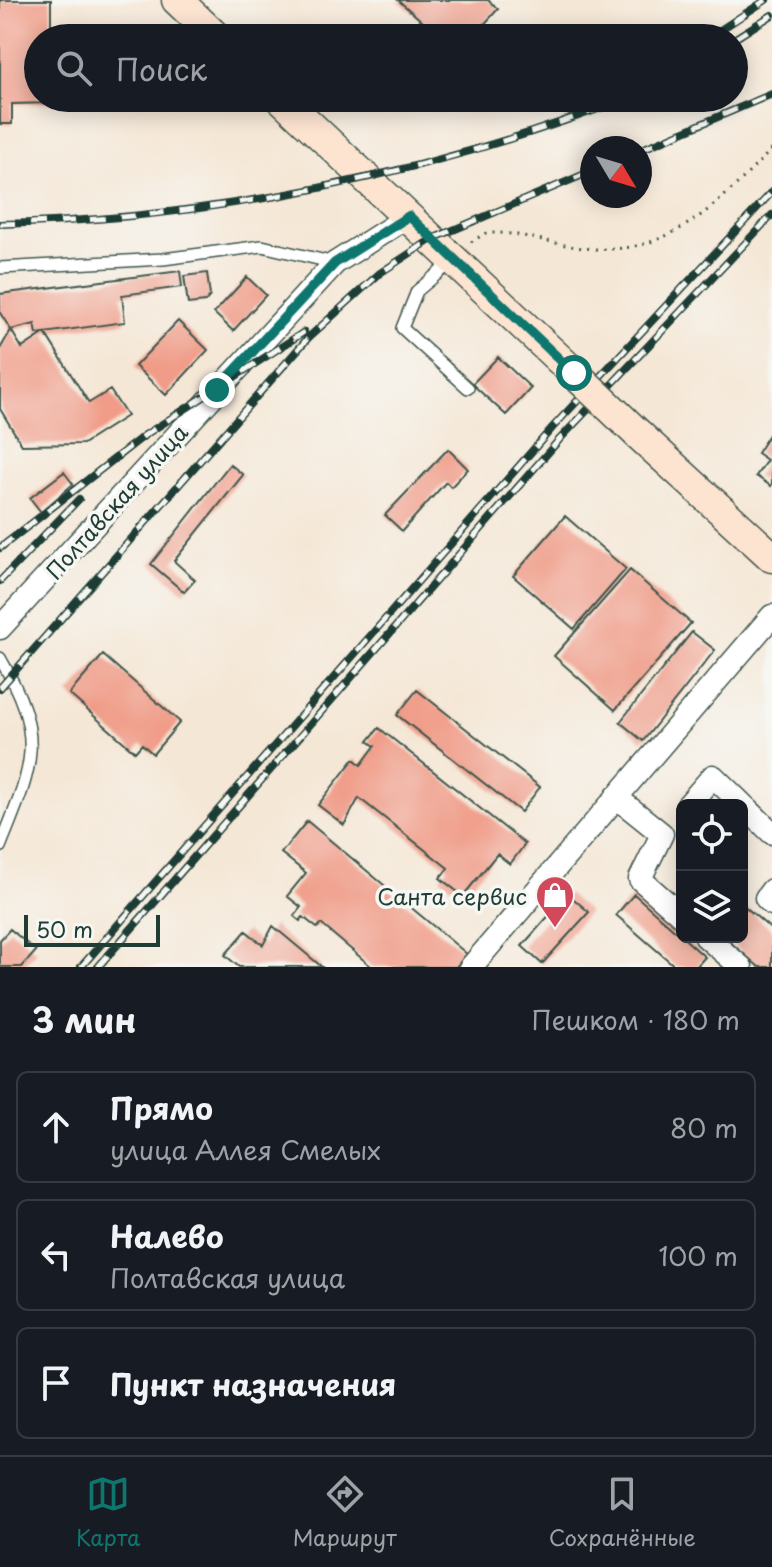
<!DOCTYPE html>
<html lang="ru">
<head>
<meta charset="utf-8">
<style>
  body { margin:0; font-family:"Playpen Sans",sans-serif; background:#20242c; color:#f1f3f6 }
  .controls { position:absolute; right:24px; bottom:24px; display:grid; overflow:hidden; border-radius:12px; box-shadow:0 4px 20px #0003 }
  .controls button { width:72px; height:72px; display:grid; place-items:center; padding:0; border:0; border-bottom:2px solid #363941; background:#171b24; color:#f1f3f6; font:40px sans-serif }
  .compass { position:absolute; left:580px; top:136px; width:72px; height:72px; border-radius:50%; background:#171b24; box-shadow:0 4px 20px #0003; rotate:128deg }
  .scale { position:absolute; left:24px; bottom:20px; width:136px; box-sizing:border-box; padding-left:8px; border:4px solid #1f3d34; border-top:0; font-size:22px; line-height:28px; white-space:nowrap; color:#1f3d34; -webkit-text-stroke:6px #f6f6f2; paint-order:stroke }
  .stop { position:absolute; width:24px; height:24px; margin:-18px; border:6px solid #0f766e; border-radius:50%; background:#fff }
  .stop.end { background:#0f766e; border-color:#fff; box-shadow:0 2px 8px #0008 }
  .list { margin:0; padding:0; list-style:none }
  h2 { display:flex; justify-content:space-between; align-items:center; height:104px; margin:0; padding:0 32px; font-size:34px }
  h2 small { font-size:26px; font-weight:400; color:#9ea1a6 }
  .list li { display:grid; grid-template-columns:52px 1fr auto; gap:24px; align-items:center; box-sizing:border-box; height:112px; margin:0 16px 16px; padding:0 16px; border:2px solid #363941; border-radius:12px }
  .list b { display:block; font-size:30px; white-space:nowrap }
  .list p { margin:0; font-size:26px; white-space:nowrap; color:#9ea1a6 }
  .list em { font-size:26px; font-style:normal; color:#9ea1a6 }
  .icon { flex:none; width:44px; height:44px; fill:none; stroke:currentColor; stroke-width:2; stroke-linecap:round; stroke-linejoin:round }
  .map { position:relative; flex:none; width:772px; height:967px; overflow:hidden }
  .search { position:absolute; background:#171b24; box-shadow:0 4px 20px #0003; left:24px; right:24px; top:24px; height:88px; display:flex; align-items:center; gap:20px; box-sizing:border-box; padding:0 28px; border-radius:44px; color:#9ea1a6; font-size:30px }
  .sheet { height:488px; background:#171b24 }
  nav { display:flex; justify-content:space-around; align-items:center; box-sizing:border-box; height:112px; border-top:2px solid #363941; background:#171b24; font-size:22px; color:#9ea1a6 }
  nav a { display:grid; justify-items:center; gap:4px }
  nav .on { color:#0f766e }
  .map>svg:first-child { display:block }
</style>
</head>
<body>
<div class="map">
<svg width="772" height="967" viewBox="0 0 772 967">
  <rect width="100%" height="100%" fill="#f6f6f2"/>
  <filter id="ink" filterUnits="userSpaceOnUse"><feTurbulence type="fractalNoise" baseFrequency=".0125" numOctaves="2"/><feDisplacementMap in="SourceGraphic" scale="16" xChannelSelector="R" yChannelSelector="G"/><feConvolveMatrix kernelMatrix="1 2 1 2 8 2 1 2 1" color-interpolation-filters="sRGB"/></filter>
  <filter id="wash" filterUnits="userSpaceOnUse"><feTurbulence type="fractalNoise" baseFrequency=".006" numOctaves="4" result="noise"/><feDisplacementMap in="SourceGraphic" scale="32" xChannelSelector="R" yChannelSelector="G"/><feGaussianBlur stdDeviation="1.8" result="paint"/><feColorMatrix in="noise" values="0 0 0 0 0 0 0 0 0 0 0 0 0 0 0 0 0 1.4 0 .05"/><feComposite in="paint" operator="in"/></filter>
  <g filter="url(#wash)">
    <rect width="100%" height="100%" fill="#f5e7d6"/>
    <g id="blocks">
      <path fill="#f09c88" d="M0 0H51V38H38V98H52V103L12 104V124H0Z
        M398 0H488L498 9 472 38H464L449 25 439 36Z
        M180 271 182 287 122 295 125 322 37 334 35 324 11 330 22 348 45 333 89 403 110 390 127 416 83 444 22 445 0 409V349L11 330 0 313V294Z
        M207 273 210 296 205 302 188 304 184 276Z
        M247 277 266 295 233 331 214 313Z
        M178 321 208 350 166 395 135 366Z
        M498 357 531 388 506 415 472 384Z
        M772 430V484L771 486 756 476 767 460 757 453Z
        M448 449 468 469 451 487 446 482 402 531 385 515Z
        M230 464 243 475 174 561 195 580 184 592 151 564Z
        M64 472 73 484 41 512 30 498Z
        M565 516 626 569 574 629 513 576Z
        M630 570 691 623 615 710 554 656Z
        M692 632 715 650 643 741 620 722Z
        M103 655 180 722 153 754 142 744 135 752 69 694Z
        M417 690 540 787 521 812 397 715Z
        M379 728 525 844 510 864 497 854 463 896 440 878 448 868 359 798 344 825 318 805 354 759 361 765 375 746 368 741Z
        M307 821 467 954 456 967H372L321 924 317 928 303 917 300 921 294 916 301 907 287 896 306 873 281 853Z
        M568 894 589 912 542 964 522 946Z
        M634 894 705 957 696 967H676L616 915Z
        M742 904 772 930V967H759L724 937H742Z
        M273 926 322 967H239L225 955 246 931 263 945Z
        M10 929 36 951 22 967H0V940Z"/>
    </g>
  </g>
  <g filter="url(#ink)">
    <use href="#blocks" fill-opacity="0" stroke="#3f564c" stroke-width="2"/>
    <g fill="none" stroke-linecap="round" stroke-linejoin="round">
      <defs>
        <path id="lane" d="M454 260 417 291 402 328 468 388
          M0 268 163 259 262 246 335 263
          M0 658C47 739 33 765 0 847"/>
        <path id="street" d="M0 628 335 263 409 216
          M616 797 662 834 640 879 682 916
          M688 805 713 776 772 833
          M772 890 766 898 772 904
          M706 937 741 967
          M471 967 772 616"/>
        <path id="secondary" d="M177 0 217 38
          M281 98 574 373
          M638 434 772 557"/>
      </defs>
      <use href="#lane" stroke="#3f564c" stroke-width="14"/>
      <use href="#street" stroke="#3f564c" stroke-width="25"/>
      <use href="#secondary" stroke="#3f564c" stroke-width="33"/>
      <path stroke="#3f564c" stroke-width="3" stroke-dasharray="2 6" stroke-linecap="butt" d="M471 242 486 233H500C533 235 564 248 597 249 674 253 723 199 772 149"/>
      <use href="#lane" stroke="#fff" stroke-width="11"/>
      <use href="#street" stroke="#fff" stroke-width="22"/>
      <use href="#secondary" stroke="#fde4d1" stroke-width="30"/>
      <defs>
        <path id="rail" d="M708 38 766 0
          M734 39 772 15
          M640 150 772 94
          M0 224C213 219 428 175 627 98
          M0 548 145 435 304 332
          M0 581 79 499
          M0 688 308 338 380 273 432 239 592 171
          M81 967 553 427 772 192
          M98 967 559 440 772 215"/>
      </defs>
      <use href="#rail" stroke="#1f3d34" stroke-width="8"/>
      <use href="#rail" stroke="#f6f6f2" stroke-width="5" stroke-dasharray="15" stroke-linecap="butt"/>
      <defs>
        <path id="secondary-bridge" d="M574 373 638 434"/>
      </defs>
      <use href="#secondary-bridge" stroke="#3f564c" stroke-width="33" stroke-linecap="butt"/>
      <use href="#secondary-bridge" stroke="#fde4d1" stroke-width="30"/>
    </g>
  </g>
  <g fill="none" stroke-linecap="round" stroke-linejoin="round" filter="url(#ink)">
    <path stroke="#0f766e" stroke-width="10" d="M217 390 335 263 409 216 574 373"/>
  </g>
  <defs>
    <symbol id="shop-pin" viewBox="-11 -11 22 30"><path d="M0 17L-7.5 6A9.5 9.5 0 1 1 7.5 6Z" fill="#d1495b" stroke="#f6f6f2"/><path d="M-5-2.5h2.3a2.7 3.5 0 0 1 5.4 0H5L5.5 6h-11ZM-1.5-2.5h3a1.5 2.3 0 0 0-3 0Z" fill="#fff"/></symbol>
  </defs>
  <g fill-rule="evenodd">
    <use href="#shop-pin" x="533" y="873" width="44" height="60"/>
  </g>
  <g text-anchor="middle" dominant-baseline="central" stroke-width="7" stroke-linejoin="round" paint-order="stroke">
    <g font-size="22" fill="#1f3d34" stroke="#f6f6f2">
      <text transform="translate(116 501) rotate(-48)">Полтавская улица</text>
    </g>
    <g font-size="22" fill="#1f3d34" stroke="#f6f6f2" text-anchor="end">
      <text x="527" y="895">Санта сервис</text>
    </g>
  </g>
</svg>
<div class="controls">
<button><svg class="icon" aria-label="locate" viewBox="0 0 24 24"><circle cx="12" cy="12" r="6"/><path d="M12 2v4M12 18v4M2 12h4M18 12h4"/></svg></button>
<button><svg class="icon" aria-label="layers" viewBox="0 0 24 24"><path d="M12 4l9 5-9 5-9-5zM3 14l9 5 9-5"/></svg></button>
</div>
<svg class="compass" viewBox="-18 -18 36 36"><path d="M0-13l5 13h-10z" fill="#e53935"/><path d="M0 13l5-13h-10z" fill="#9ea1a6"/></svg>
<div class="scale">50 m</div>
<div class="stop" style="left:574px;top:373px"></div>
<div class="stop end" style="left:217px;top:390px"></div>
<div class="search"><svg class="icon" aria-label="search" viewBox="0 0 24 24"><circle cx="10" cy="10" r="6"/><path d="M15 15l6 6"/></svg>Поиск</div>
</div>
<section class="sheet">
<h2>3 мин<small>Пешком · 180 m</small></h2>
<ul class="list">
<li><svg class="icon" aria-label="ahead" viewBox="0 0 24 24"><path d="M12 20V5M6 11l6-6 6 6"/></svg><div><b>Прямо</b><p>улица Аллея Смелых</p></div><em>80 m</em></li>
<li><svg class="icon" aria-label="left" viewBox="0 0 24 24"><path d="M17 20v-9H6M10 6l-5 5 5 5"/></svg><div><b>Налево</b><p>Полтавская улица</p></div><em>100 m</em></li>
<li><svg class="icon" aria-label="arrive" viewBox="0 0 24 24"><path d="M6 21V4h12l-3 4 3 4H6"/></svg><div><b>Пункт назначения</b></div></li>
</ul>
</section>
<nav>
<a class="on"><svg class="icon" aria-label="map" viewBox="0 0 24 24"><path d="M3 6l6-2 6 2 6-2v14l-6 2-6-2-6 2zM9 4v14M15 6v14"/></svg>Карта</a>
<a><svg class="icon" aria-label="directions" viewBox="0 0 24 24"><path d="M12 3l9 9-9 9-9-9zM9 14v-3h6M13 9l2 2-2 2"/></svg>Маршрут</a>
<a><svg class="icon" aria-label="saved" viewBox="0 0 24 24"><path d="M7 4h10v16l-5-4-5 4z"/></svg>Сохранённые</a>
</nav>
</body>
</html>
